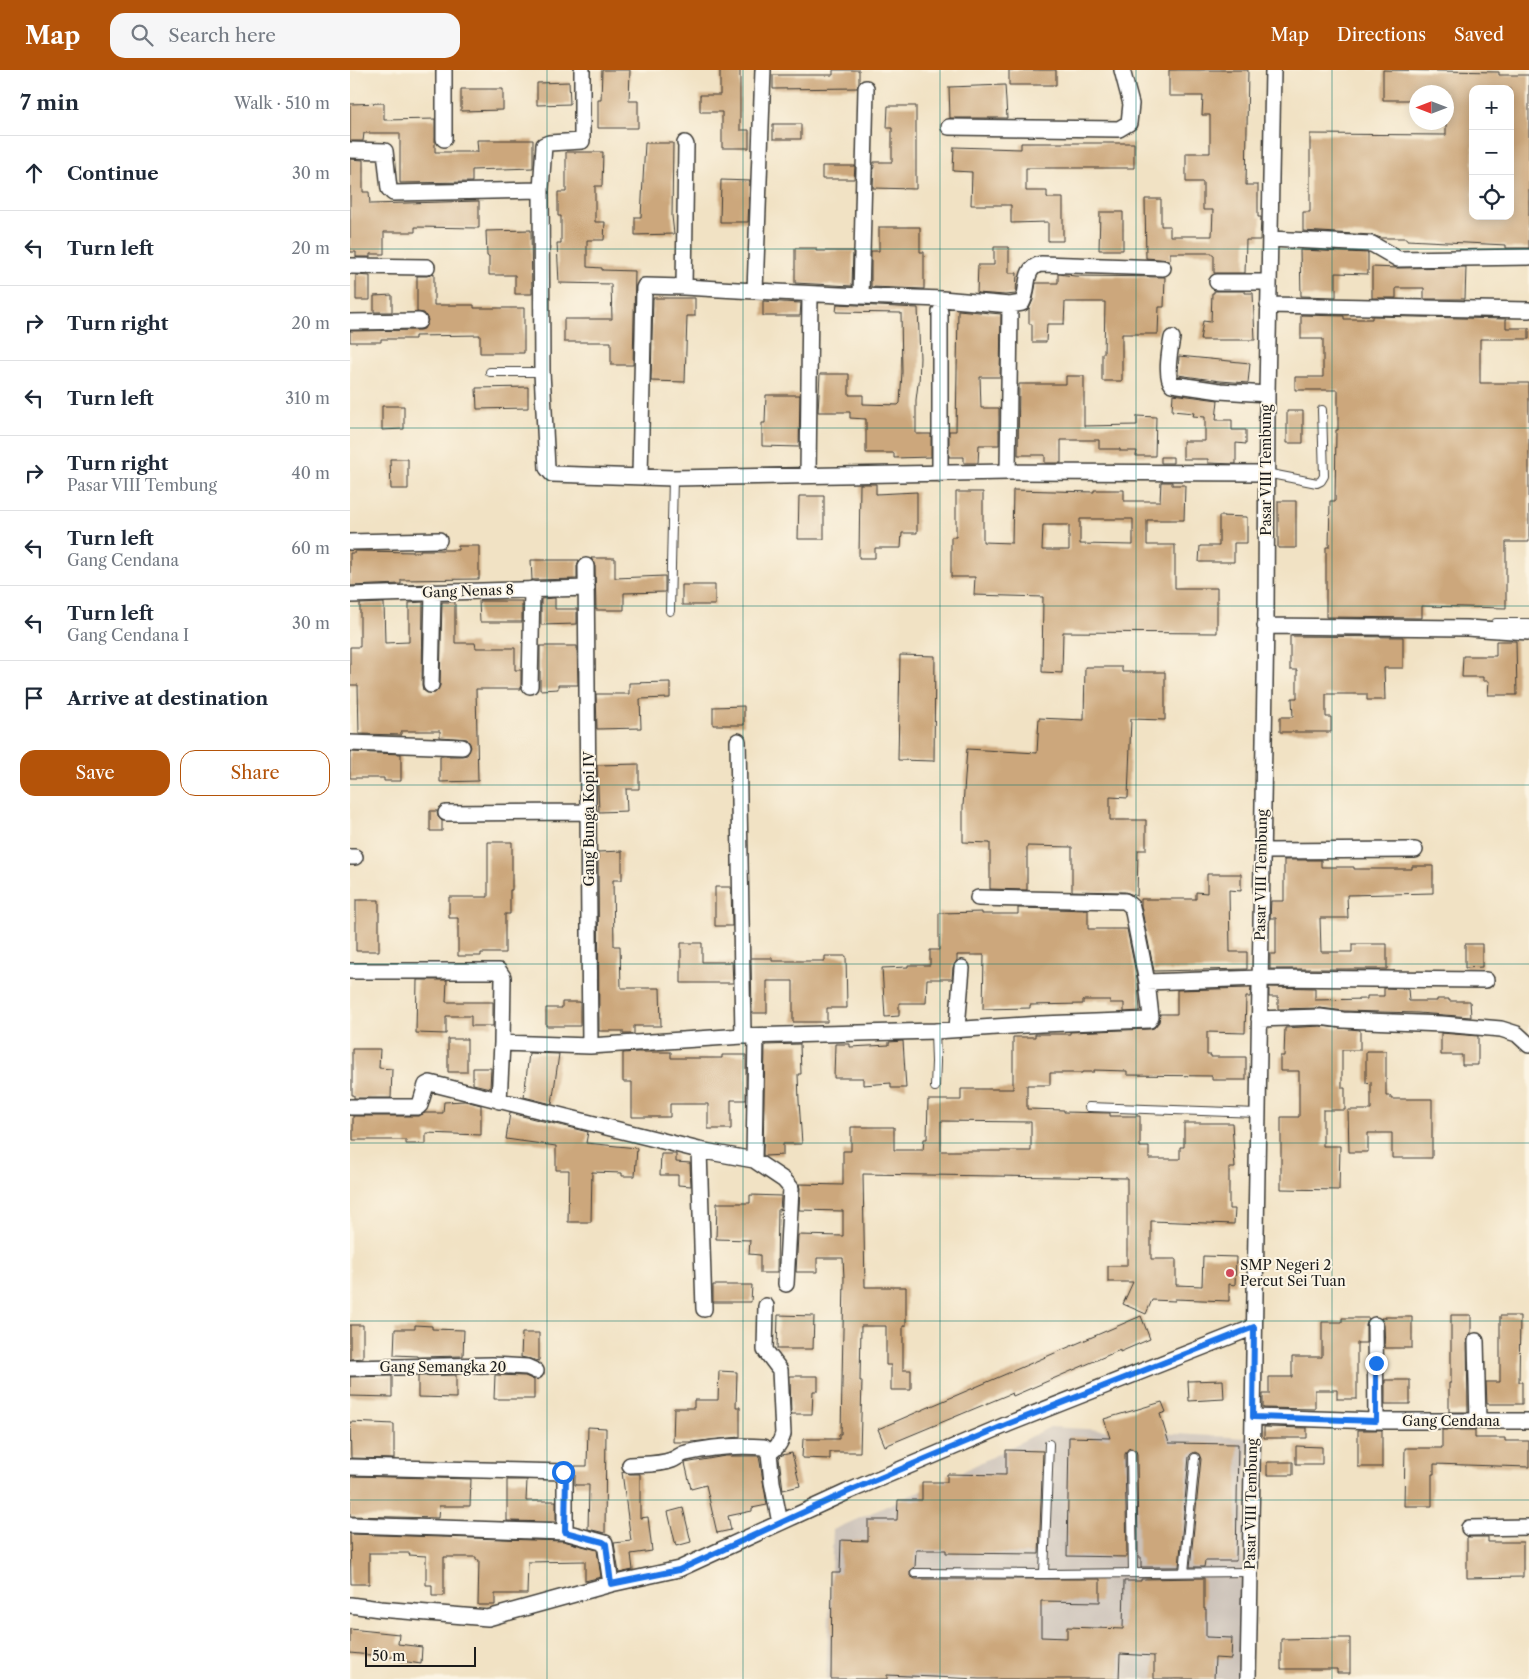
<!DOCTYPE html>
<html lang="en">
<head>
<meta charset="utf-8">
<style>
  body { margin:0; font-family:"Libre Caslon Text",serif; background:#f6f6f7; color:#1f2937 }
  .controls { position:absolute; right:15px; top:15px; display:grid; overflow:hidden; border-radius:10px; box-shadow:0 2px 12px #0003 }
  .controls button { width:45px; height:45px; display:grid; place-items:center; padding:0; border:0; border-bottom:1px solid #e0e1e3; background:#fff; color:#1f2937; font:25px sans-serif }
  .compass { position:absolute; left:1059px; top:15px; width:45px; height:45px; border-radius:50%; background:#fff; box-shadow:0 2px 12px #0003; rotate:270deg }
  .scale { position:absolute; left:15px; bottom:12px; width:111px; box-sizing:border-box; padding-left:5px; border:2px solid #1c1c1c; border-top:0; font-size:14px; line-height:18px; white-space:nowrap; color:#1c1c1c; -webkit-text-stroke:4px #fcf5e5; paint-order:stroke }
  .stop { position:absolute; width:15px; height:15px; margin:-11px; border:4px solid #1a73e8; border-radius:50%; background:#fff }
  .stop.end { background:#1a73e8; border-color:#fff; box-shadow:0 1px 5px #0008 }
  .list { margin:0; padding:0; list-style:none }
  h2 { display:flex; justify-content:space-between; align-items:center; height:65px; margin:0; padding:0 20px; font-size:21px }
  h2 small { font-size:16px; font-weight:400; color:#747a83 }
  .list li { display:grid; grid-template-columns:32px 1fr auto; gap:15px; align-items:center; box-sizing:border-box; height:75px; padding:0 20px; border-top:1px solid #e0e1e3 }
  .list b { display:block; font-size:19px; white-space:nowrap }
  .list p { margin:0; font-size:16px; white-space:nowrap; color:#747a83 }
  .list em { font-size:16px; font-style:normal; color:#747a83 }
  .actions { display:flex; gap:10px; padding:15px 20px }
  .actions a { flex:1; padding:11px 0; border:1px solid #b45309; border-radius:15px; text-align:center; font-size:18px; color:#b45309 }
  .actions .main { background:#b45309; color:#fff }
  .icon { flex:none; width:28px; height:28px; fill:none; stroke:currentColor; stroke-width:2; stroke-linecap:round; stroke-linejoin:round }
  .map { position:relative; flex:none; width:1179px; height:1609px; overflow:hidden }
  header { display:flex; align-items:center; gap:30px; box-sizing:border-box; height:70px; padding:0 25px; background:#b45309; color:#fff }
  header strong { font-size:24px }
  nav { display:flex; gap:28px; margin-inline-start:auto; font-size:18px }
  .search { width:350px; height:45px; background:#f6f6f7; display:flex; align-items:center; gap:12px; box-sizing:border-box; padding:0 18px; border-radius:15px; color:#747a83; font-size:19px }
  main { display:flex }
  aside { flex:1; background:#fff }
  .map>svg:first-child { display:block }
</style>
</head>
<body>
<header>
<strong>Map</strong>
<div class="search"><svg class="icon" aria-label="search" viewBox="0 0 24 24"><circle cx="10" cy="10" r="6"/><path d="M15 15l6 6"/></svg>Search here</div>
<nav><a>Map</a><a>Directions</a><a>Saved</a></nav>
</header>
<main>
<aside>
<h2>7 min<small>Walk · 510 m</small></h2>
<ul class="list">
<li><svg class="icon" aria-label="ahead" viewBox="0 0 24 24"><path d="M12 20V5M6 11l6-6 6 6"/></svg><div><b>Continue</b></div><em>30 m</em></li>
<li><svg class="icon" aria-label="left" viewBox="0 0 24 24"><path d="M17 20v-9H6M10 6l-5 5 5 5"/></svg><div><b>Turn left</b></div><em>20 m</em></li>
<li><svg class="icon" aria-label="right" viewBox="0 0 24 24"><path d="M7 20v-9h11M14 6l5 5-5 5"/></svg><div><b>Turn right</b></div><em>20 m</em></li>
<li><svg class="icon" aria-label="left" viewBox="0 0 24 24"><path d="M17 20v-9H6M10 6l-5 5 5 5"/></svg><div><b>Turn left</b></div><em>310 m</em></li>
<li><svg class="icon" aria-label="right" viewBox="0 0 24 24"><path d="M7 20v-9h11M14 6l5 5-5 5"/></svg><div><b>Turn right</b><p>Pasar VIII Tembung</p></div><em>40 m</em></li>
<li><svg class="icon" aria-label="left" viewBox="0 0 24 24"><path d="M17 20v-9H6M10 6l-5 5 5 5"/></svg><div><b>Turn left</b><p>Gang Cendana</p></div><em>60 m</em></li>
<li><svg class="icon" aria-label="left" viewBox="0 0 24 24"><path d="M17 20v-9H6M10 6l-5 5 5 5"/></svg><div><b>Turn left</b><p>Gang Cendana I</p></div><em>30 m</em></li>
<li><svg class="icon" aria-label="arrive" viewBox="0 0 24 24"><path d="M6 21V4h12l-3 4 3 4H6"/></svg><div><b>Arrive at destination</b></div></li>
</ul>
<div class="actions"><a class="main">Save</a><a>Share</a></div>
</aside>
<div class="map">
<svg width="1179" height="1609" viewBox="0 0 1179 1609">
  <rect width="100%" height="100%" fill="#fcf5e5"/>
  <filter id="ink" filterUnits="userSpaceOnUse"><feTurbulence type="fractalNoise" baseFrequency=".02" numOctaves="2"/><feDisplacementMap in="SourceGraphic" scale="10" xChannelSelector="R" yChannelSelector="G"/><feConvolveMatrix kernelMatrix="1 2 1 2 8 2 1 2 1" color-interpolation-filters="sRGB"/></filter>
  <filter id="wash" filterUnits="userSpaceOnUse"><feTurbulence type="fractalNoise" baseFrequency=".0096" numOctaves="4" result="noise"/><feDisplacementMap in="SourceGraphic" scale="20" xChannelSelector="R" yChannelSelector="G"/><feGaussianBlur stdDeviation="1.12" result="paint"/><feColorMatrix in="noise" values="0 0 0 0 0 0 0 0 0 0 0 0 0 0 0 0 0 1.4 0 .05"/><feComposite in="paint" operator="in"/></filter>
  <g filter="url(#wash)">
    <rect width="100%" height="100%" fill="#f1e2c4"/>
    <path fill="#ccc2b9" d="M700 1357 898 1368 889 1609H476L483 1460 606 1405Z"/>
    <g id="blocks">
      <path fill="#cca77c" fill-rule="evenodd" d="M252 0H280L279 31H288V58H248V30H251Z
        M370 0H390V60H399V78H372V42H350V25H370Z
        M483 0H509V12L507 18 423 19V5H483Z
        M659 0H706V15H659Z
        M819 0H898L896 115H908V147H911L910 170H896L895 203H864V185H862V183H820V190L796 188 795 129H811V156H820V166H862L863 140H853V112H836V83H860V45H852L853 26H819Z
        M1033 0 1149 2V5H1179V178H1156V175L1057 170V168H1031L1022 165 953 161V142H960V64L1096 65V22H1066V30H1033ZM1123 19H1160V146H1123Z
        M219 12 220 34 187 35V13Z
        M655 15 657 48H600L599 17Z
        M111 19H153V40L111 41Z
        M34 33V50L85 49V82H128L127 70H183V98L122 100V112L50 113V63H14L13 71H0V34Z
        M538 36H566V119L523 118 524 92H542V58H537Z
        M423 54H451V69H423Z
        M295 73H323L322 146 324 164 285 165V147H291Z
        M671 73H784V98H676V121H697V128H713V171H698V152L661 153V135H621L622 102 603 101 604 77 671 79Z
        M216 82H253L252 116H245V152H255L254 170H237V197L252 198V200L285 201 283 295H261V272H214V249H262L261 214 209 213 207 173H211V146H208V122H216Z
        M0 89 13 90V122H19L20 134 129 131V158L65 157V162H34V184H20V187H6V182H0Z
        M472 96H505L504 109H472Z
        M371 110 400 111 398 152H370Z
        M750 142H773V180H749Z
        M529 157H570V182H574V219L521 217V181H529Z
        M181 160 182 224H165V205H139V186H137L136 161Z
        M644 177H659V203H667L666 224 655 225 627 223 628 195H644Z
        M445 178H466V181H503L502 216 445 213Z
        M950 180 1018 183V204L986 203V227L951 226Z
        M1022 197 1048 198 1116 197 1115 229H1074V218H1046V228H1022Z
        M84 203V235H124V238H174V283H130V265L65 266V269H31V272H0V261L69 260 74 259 78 250 74 243 67 242V206H77Z
        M708 204 725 206 815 207 814 237H809L808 264H772V311H752V283H754L755 232H715L714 254H697L696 272H682V254H679V239L683 230 686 213H708Z
        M6 205 20 206V230H6Z
        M864 221H895V223H903L905 270H850L853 251 861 252 862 223H864Z
        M42 225V242H24V226Z
        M303 228H345V246H337L335 312 301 311Z
        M413 231 451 233 450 246H413Z
        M487 234 568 238 570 288 569 314H568L566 330V364H581V387L544 388V383H516V349L500 348V342H468L470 304H499V325H513V334L548 335 550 333 552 302 551 243 486 242Z
        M608 240 651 244 650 307H630L631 338H649V375H629L628 393H614V387H599V361H606Z
        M951 245 994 246V249H1022V246L1156 249V258H1179V269H1130V313H1179V472H1156V538L1072 536V548L976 547V477H979L980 431H985L986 360H988V320H945V307H973V269H951Z
        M829 286 900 293 898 313 870 311 828 305Z
        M716 306H734V356L787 355V346L806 347 805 386H786L787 381H770V379H749V370H711V393H695V385H668L669 314H716Z
        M178 317V338L127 339 126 318Z
        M823 324 868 330 866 350H882V360H896V374L886 373V394L858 393V389H833V371H855V347L843 346 844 343 822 341Z
        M416 325H450L449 377 412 376V353H415Z
        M32 336H54V359L32 360Z
        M937 341H953V373H937Z
        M811 387H823V393H811Z
        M40 389H58V419H41Z
        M811 412H822V415H835L834 450H797V475H825V518H867V563L713 562 712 603 692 602 693 527 624 525 625 507H601V467H606V422H633V472L662 473 663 420 744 422V420H774V431H810ZM730 449H783V475L730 474ZM693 455H719V480H692Z
        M510 414H526V424L567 422V463H552L551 478H525V488H509Z
        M449 426H474V469H448Z
        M928 431H946V478H928Z
        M869 446 897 447V473H884V492H849L850 476H869Z
        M108 476H129V509L51 510V514L0 516V483H5V481L70 482V480H108Z
        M241 488H265V508L315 506V522L274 523V540H246L245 496Z
        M181 490H229L227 496V509L182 510Z
        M332 515H365V535H332Z
        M205 528V539H227V554L191 555V529Z
        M129 531H172V552H130Z
        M73 532 72 615 73 620 77 623H85L90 616 92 532H105V573H125L126 578H165V600H171V619H126L128 711 90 712V686H112L117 685 121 677 117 669 90 667V661H51V665L9 664 8 615H0V577H10V534L34 533 35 573 59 572V533Z
        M940 566 1053 567V598H1034L1035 630H1017V624H976V647H981V662H930V647H943L942 628H947V600H940Z
        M1146 571H1166L1167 625H1138L1139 611H1133V607H1112L1113 586H1146Z
        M190 576H227L228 615H208V619L190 620Z
        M550 585 585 586 584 691 548 690Z
        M735 597H772V602H815V650L781 649 778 728 760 727V750H796V780H788L787 826 775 822 722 821V777L677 776V820L640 819V773L613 772V736L617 679 687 683 689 648 734 650Z
        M320 612V628L290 629 291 658 247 659 246 624H279V613Z
        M394 636V655H363V637Z
        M0 682 51 684V711H34V708H0Z
        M289 694V719H276L277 741 249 742 247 695Z
        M80 741H87L88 747 92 751V761H80Z
        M138 772H162V820H160V844H155V883H131V886H108V848H99V827H138Z
        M272 781V810H263L264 876H270L271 918H310L311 956H284V964H273V961H249L248 782Z
        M934 790H971V797H1004V799H1062V796H1083V823L997 825 998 848H970L971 882H1002V874H1037V899H920V884H926V848H920L921 831H934Z
        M857 804H891V821L879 820 880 882H897V899L804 901 791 836V829H846V822L857 823Z
        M365 817H381L382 856H365Z
        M6 830H29V881H6Z
        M668 838 738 840V859H777L788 913 790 941 774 942V933H760V930H733V934L680 935V938L633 939 634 885H607V890L603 897 602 909H577L576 933H549V946L535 947 532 898 558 897V895H580V880H589V843L632 842V844H668Z
        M331 873H352V892H382L383 913H331Z
        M1115 874H1132V897L1115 898Z
        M475 886H496L497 938H477V952H443V911H417V943H402L401 888H422V891H475Z
        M67 910H97L96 932H143V956H121V946H96V964L66 963Z
        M919 917 965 918V930L1017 929V926H1034V918L1058 919 1059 931H1087V929H1099V931H1120L1121 947 1068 943 994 941 970 938 928 939V927H919Z
        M901 918 900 927H896L895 963 857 962V985H861V987H896V1010H862V1006L777 1005V1001L744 1000V1002H732V1003H700V1015H677V1039L714 1040V1042L760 1043V1046H790V1077H799V1089H830V1077H834V1053H882L885 1098H879V1139H885L884 1154 801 1151V1189H826V1215L852 1216 853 1186 886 1187 885 1215 879 1214V1231L825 1229V1231L802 1230 796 1244 773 1234 783 1212H758V1196H777V1108L513 1104 515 1217H556V1256H553V1300H561V1320H541V1295H536V1256H511L510 1311H512L510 1382H480V1389L452 1388 453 1369H489V1364H491L494 1208 493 1188H467V1202H446L448 1165 493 1166V1141L449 1140 450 1118 449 1114 493 1115V1081H501V1057H544V1080H573L574 1069H577L578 1030H611V1019H663V967H685V964H720V962L800 959 804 958 809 952 810 944H827V920ZM591 1051 681 1052V1081H591Z
        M212 932H230V956H196V938H212Z
        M970 956 1010 960V980H992V1018H995V1040H973V1076H990L989 1120 931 1119V1047H949V1001H930V986H934L935 958Z
        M1091 963 1128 966V995H1112V985H1091Z
        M98 969H117V1002H98Z
        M553 971 556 1018H541V1013L513 1015V1008H484L485 974H500V977L539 975V972Z
        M450 974 451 1004H448L449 1031 452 1074H433V1085L415 1086 413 1085 415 975Z
        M2 979H30L29 998 42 999 41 1028H4V1025H2Z
        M1016 981H1036V1026H1041V1029H1082V1088H1042V1063H1018V1082H999L998 1040H1021V1012L1016 1013Z
        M288 982H321V988H372V985H396V1030H381V1059H358V1034H320V1047H282V1012H273V983Z
        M179 983 209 984 202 1034 174 1027Z
        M123 998H141L140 1018 123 1014Z
        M115 1031 131 1035V1065L76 1063V1074H56V1070H3V1046H68L75 1043H93L94 1032Z
        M160 1043 238 1062 236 1073 287 1078 285 1106H272V1103L242 1102 241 1152H218L219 1100H206V1076L156 1069Z
        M311 1084H326V1092L340 1093 341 1116 328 1115V1105H310Z
        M400 1125 431 1126 430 1140 428 1139 427 1203H410V1185L399 1184 400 1170 366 1169 367 1133H400Z
        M363 1215H402L401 1232H363Z
        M428 1245 464 1246 463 1279H427Z
        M1101 1245H1121V1263L1117 1271 1118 1342H1099V1313H1101Z
        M791 1246 800 1269 770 1282V1280L663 1326 662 1323 535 1376 528 1359Z
        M1150 1246H1170L1169 1312H1172V1334H1137L1136 1312H1150Z
        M1035 1247H1062V1278H1035L1034 1255 1031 1248H1035Z
        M992 1248H1019L1016 1255V1273H1007V1329H987V1320H965V1339L913 1338V1324H919V1307H942V1287H972V1252H992Z
        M0 1255H13V1288L0 1289Z
        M65 1255 82 1256V1259L114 1260 113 1286 68 1287V1286L44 1285 45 1259H65Z
        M172 1263H189V1291L171 1287Z
        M369 1301 387 1302 386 1337H390V1367L341 1372H323L324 1338H344V1330H368Z
        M106 1305V1328L68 1327V1306Z
        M145 1305 175 1306 184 1310V1329H144Z
        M42 1306V1327L0 1326V1307Z
        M440 1306H468V1321H463L462 1344H441Z
        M873 1310 874 1329 839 1331 838 1311Z
        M1035 1310H1060V1334H1035Z
        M812 1332 816 1342 810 1344 819 1373 888 1374 886 1491H855L854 1497H840L851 1389 849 1384 845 1382 841 1384 839 1387 829 1497H791V1487H788L787 1384 786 1381 781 1378 778 1379 775 1384 777 1487 717 1486 719 1367 760 1368 754 1349Z
        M0 1352 44 1354V1389L1 1388Z
        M238 1357 256 1358 255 1463 238 1459 239 1415H225V1396H237Z
        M914 1357 957 1358V1368H914Z
        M1008 1360H1032V1397H1008Z
        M1092 1360H1125V1368H1155V1371H1179V1397L1084 1394V1404H1082V1436H1054L1055 1378H1092Z
        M946 1376 972 1377V1394H946Z
        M656 1380 693 1381 689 1484 596 1483V1480H566L565 1497 560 1501V1506L565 1509H750V1532L691 1531V1567L717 1568V1557L773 1559 774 1511H791V1509L854 1508V1539H856V1567L882 1568 881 1589 865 1588 864 1609H804V1586L770 1584 769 1609H629L537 1605V1609H481L482 1503H490L491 1470 518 1471V1450H547L548 1430H572V1412H597V1404L656 1405Z
        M442 1383 450 1416 433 1420 429 1388 432 1385Z
        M375 1386H409L417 1435 402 1438V1441L378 1446 381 1460 367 1463 356 1415 341 1419 335 1393Z
        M917 1392H943V1405H917Z
        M272 1402 280 1404H290V1448L298 1447 302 1481 281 1484 283 1500 269 1503 264 1473 281 1471Z
        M1 1406 121 1409 120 1436H89L88 1448 0 1446Z
        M157 1410H177L176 1431H206V1452L157 1451Z
        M333 1438 341 1472 326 1476 318 1442Z
        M0 1464 213 1471 247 1480 251 1507 235 1511V1491L178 1492 177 1524H145V1535H128L129 1490H126V1487H94V1526H82V1515H76V1486L59 1485 60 1483H19V1514H1Z
        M1117 1467H1138V1472H1173V1507L1117 1508Z
        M0 1559 49 1564 48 1574 72 1577 71 1594 51 1591V1588L0 1583Z
        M987 1568H1000V1603H987V1599H931V1569Z"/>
    </g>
  </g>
  <g filter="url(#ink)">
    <use href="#blocks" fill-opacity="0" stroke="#3c3a35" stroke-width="1"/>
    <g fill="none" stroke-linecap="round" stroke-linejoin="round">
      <defs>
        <path id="lane" d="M140 302H192
          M916 403 967 413 971 411 974 406 972 340
          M320 541 323 408
          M1146 553H1179
          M585 961 586 992 585 1017
          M739 1037 908 1043
          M699 1374 694 1504 900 1502
          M781 1384 783 1502
          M834 1502 845 1388
          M565 1503 694 1504"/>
        <path id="street" d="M413 0 405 221 511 226 516 18
          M599 57 769 59 779 53 781 34 772 0
          M94 69V0
          M0 80 35 81 39 119 43 123 191 120 192 302 197 398 202 404 323 408 658 402 916 403
          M191 120 194 75 199 73 232 71V0
          M920 169 1022 174 1048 189 1179 187
          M0 196 77 197
          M867 212H919
          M334 217 405 221
          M511 226 592 229 660 235 672 233C680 220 672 198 691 194L813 198
          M918 235 1179 240
          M590 242V404
          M0 252 69 251
          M822 268C820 279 815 306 822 314L870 321 917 324
          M658 402 660 235
          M290 406 294 218 295 216 334 217 336 75 335 73
          M458 406 460 224
          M0 472 89 470
          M236 496 240 976
          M0 525 237 518
          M915 556 1117 558 1179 562
          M81 615 83 522
          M180 616 182 519
          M388 671 393 966
          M0 673 112 677
          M96 743 239 742
          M912 781 1065 780
          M0 787H5
          M0 901H149L153 907 152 973 240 976 393 966 585 961 691 954 799 950 801 947 797 912 782 837 775 831 628 828
          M797 912 910 908 1136 910
          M909 949 970 947 993 950 1092 954 1151 959 1167 964 1179 975
          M607 958 612 898
          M149 1031 152 973
          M0 1037H68L70 1035 76 1015 80 1013 349 1080 404 1090 434 1110 441 1118 436 1214
          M349 1080 354 1239
          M404 1090 406 966
          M416 1236 415 1280 430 1300 433 1364C430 1374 427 1378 419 1383
          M1025 1255 1026 1351
          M1126 1271 1128 1351
          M0 1298 142 1295 177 1297 186 1301
          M903 1347 1026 1351H1179
          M280 1395C294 1394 309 1395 322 1390 327 1388 331 1384 336 1383 360 1377 389 1375 414 1377L419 1383 422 1412 430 1453
          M0 1397 215 1402V1462L255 1473 261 1514
          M0 1455 215 1462
          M1119 1458 1179 1457
          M0 1535 30 1539 138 1548 261 1514 329 1499 497 1422 658 1354 904 1257
          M898 1609 903 1347 916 549 917 324 923 0"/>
      </defs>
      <use href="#lane" stroke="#3c3a35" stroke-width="10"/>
      <use href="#street" stroke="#3c3a35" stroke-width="18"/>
      <use href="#lane" stroke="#fff" stroke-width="8"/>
      <use href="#street" stroke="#fff" stroke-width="15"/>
    </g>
  </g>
  <g fill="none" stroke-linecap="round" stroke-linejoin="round" filter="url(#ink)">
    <path stroke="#1a73e8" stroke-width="6" d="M213 1402 216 1404 215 1462 253 1472 256 1474 261 1514 329 1500 497 1422 658 1354 904 1257 903 1347 1026 1351V1293"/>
  </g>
  <path fill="none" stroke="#0f766e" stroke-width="1" stroke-opacity="0.55" d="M197 0V1609M393 0V1609M590 0V1609M786 0V1609M982 0V1609M0 179H1179M0 358H1179M0 536H1179M0 715H1179M0 894H1179M0 1073H1179M0 1251H1179M0 1430H1179"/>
  <circle fill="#d1495b" stroke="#fcf5e5" stroke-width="2" cx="880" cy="1203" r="5"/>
  <g text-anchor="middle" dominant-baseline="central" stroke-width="4" stroke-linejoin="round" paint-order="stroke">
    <g font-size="14" fill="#1c1c1c" stroke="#fcf5e5">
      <text transform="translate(916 400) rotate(-90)">Pasar VIII Tembung</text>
      <text transform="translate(118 521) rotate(-2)">Gang Nenas 8</text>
      <text transform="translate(239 749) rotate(-90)">Gang Bunga Kopi IV</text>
      <text transform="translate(911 805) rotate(-89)">Pasar VIII Tembung</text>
      <text x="93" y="1297">Gang Semangka 20</text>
      <text x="1101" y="1351">Gang Cendana</text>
      <text transform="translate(901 1434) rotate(-89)">Pasar VIII Tembung</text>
    </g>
    <g font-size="14" fill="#1c1c1c" stroke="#fcf5e5" text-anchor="start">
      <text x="890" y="1195">SMP Negeri 2<tspan x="890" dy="16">Percut Sei Tuan</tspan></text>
    </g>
  </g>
</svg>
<div class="controls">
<button>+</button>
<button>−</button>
<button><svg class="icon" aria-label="locate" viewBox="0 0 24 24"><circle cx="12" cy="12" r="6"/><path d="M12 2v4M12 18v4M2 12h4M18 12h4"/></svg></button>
</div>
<svg class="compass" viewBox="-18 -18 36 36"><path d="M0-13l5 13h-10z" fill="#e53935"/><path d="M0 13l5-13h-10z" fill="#747a83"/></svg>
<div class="scale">50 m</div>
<div class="stop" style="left:213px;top:1402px"></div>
<div class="stop end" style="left:1026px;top:1293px"></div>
</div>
</main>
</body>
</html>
